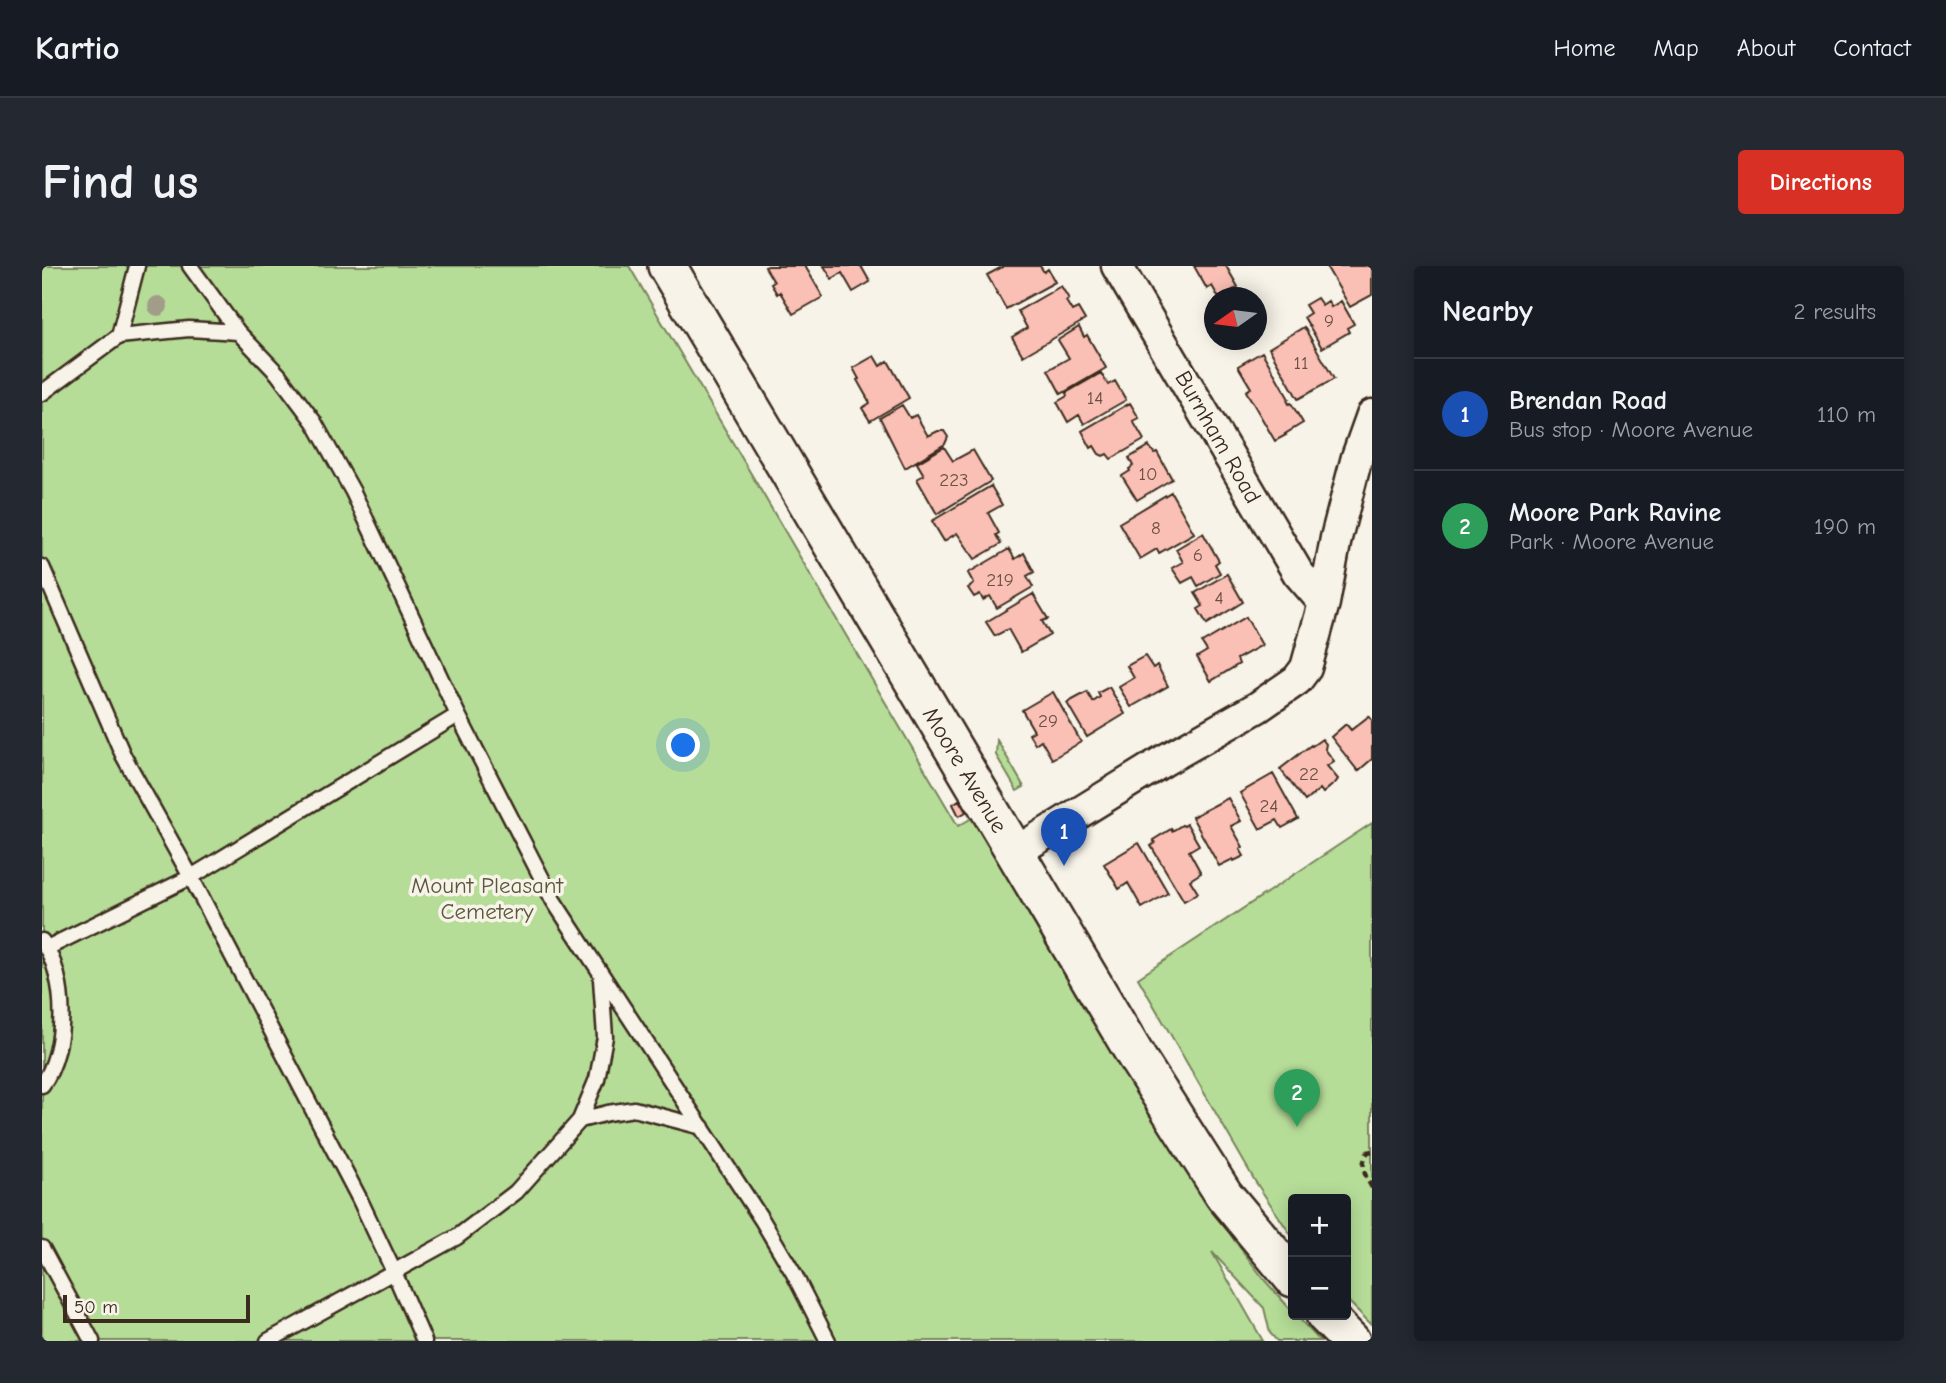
<!DOCTYPE html>
<html lang="en">
<head>
<meta charset="utf-8">
<style>
  body { margin:0; font-family:"Comic Neue",sans-serif; background:#242831; color:#f1f3f6 }
  .controls { position:absolute; right:21px; bottom:21px; display:grid; overflow:hidden; border-radius:7px; box-shadow:0 4px 18px #0003 }
  .controls button { width:63px; height:63px; display:grid; place-items:center; padding:0; border:0; border-bottom:2px solid #363941; background:#171b24; color:#f1f3f6; font:35px sans-serif }
  .compass { position:absolute; left:1162px; top:21px; width:63px; height:63px; border-radius:50%; background:#171b24; box-shadow:0 4px 18px #0003; rotate:256deg }
  .scale { position:absolute; left:21px; bottom:18px; width:187px; box-sizing:border-box; padding-left:7px; border:4px solid #3b2a1e; border-top:0; font-size:19px; line-height:24px; white-space:nowrap; color:#3b2a1e; -webkit-text-stroke:5px #f7f3e8; paint-order:stroke }
  .you { position:absolute; left:642px; top:480px; width:24px; height:24px; margin:-18px; border:5px solid #fff; border-radius:50%; background:#1a73e8; box-shadow:0 0 0 10px #1a73e833 }
  .badge { display:grid; place-items:center; width:46px; height:46px; border-radius:50%; background:#d93025; color:#fff; font-size:23px; font-weight:700 }
  .pin { position:absolute; translate:-50% -58px; filter:drop-shadow(0 2px 4px #0008) }
  .pin::after { content:''; position:absolute; top:37px; width:24px; height:21px; background:inherit; clip-path:polygon(0 0,100% 0,50% 100%) }
  .list { margin:0; padding:0; list-style:none }
  h2 { display:flex; justify-content:space-between; align-items:center; height:91px; margin:0; padding:0 28px; font-size:30px }
  h2 small { font-size:23px; font-weight:400; color:#9ea1a6 }
  .list li { display:grid; grid-template-columns:46px 1fr auto; gap:21px; align-items:center; box-sizing:border-box; height:112px; padding:0 28px; border-top:2px solid #363941 }
  .list b { display:block; font-size:26px; white-space:nowrap }
  .list p { margin:0; font-size:23px; white-space:nowrap; color:#9ea1a6 }
  .list em { font-size:23px; font-style:normal; color:#9ea1a6 }
  .map { position:relative; flex:none; width:1330px; height:1075px; overflow:hidden; border-radius:7px }
  header { display:flex; align-items:center; gap:42px; box-sizing:border-box; height:98px; padding:0 35px; background:#171b24; border-bottom:2px solid #363941 }
  header strong { font-size:33px }
  nav { display:flex; gap:38px; margin-inline-start:auto; font-size:24px }
  .intro { display:flex; align-items:center; justify-content:space-between; box-sizing:border-box; height:168px; padding:0 42px }
  h1 { margin:0; font-size:49px }
  .button { padding:18px 32px; border-radius:7px; background:#d93025; color:#fff; font-size:24px; font-weight:700 }
  main { display:flex; gap:42px; padding:0 42px }
  aside { flex:1; background:#171b24; border-radius:7px; box-shadow:0 4px 18px #0003 }
  .map>svg:first-child { display:block }
</style>
</head>
<body>
<header>
<strong>Kartio</strong>
<nav><a>Home</a><a>Map</a><a>About</a><a>Contact</a></nav>
</header>
<div class="intro"><h1>Find us</h1><a class="button">Directions</a></div>
<main>
<div class="map">
<svg width="1330" height="1075" viewBox="0 0 1330 1075">
  <rect width="100%" height="100%" fill="#f7f3e8"/>
  <filter id="ink" filterUnits="userSpaceOnUse"><feTurbulence type="fractalNoise" baseFrequency=".0143" numOctaves="2"/><feDisplacementMap in="SourceGraphic" scale="14" xChannelSelector="R" yChannelSelector="G"/><feConvolveMatrix kernelMatrix="1 2 1 2 8 2 1 2 1" color-interpolation-filters="sRGB"/></filter>
  <g filter="url(#ink)">
    <path fill="#b6dd98" stroke="#78845b" stroke-width="2" d="M0 0H587L916 560 932 551 1192 974 1225 1017 1251 1046V1049H1254L1278 1075H1235L1228 1067 1222 1042 1170 986 1221 1075H0Z
      M955 474 982 521 975 525 954 489Z
      M1330 557V1059L1304 1033V933H1251V972L1213 915 1096 712Z"/>
    <path fill="#fbc0b5" stroke="#3b2a1e" stroke-width="2" d="M726 0H763L781 31 751 48 738 26 735 28 729 18 732 16 723 1Z
      M782 0H819L828 16 811 26 800 7 790 13Z
      M962 0H998L1002 6 1006 3 1013 16 964 43 945 9Z
      M1152 0H1184L1196 21 1177 32 1170 20 1165 23Z
      M1284 0H1330V29L1308 41Z
      M1019 20 1027 33 1024 35 1030 45 1036 42 1043 54 981 90 970 71 985 62 976 45Z
      M1275 32 1280 39 1286 35 1289 41 1299 35 1312 58 1305 62 1307 66 1280 82 1262 51 1268 47 1263 39Z
      M1037 61 1042 71 1045 69 1064 102 1019 128 1006 104 1027 92 1016 74Z
      M1262 61 1292 113 1256 133 1227 82Z
      M1220 86 1247 133 1245 134 1247 138 1249 137 1261 157 1243 168 1244 169 1233 175 1204 125 1209 122 1196 100Z
      M832 90 838 100 846 95 867 132 828 155 820 142 828 137 815 114 817 113 811 102Z
      M1059 107 1066 119 1073 115 1084 134 1042 158 1037 149 1026 156 1015 136 1025 130 1024 127Z
      M1088 137 1097 152 1091 155 1102 174 1069 193 1065 188 1061 190 1057 188 1052 180 1049 182 1040 165Z
      M860 139 868 152 874 149 886 170 896 165H902L906 171 903 178 863 202 838 152Z
      M1107 180 1112 187 1115 186 1130 213 1095 234 1080 210 1088 205 1087 203 1091 200 1087 192Z
      M902 181 911 195 931 184 949 215 895 248 875 213 882 209 875 197Z
      M949 220 960 239 946 247 957 267 954 269 959 278 933 293 915 267 902 275 890 255Z
      M1129 226 1152 267 1117 287 1115 283 1098 293 1077 257Z
      M1161 267 1177 295 1173 298 1178 307 1156 320 1151 311 1140 317 1130 302 1141 296 1134 283Z
      M967 283 973 293 982 287 992 306 985 310 991 321 955 342 948 330 941 334 938 328 932 331 926 322 932 318 926 307Z
      M1185 308 1201 336 1165 358 1156 343 1161 340 1153 327Z
      M991 328 1006 353 1000 355 1008 369 979 386 966 363 953 370 944 356Z
      M1204 351 1220 379 1195 393 1197 398 1169 415 1155 391 1165 385 1160 377Z
      M1103 390 1111 402 1115 399 1126 420 1089 441 1077 421 1092 412 1085 400Z
      M1067 421 1083 448 1045 471 1025 437 1045 426 1051 436 1058 431 1056 427Z
      M1011 426 1039 476 1010 493 999 474 993 478 987 468 992 465 980 444Z
      M1327 450 1330 454V493L1316 505 1289 471 1304 458 1309 464Z
      M1280 473 1284 478 1283 483 1292 495 1285 500 1296 513 1294 516 1281 527 1278 523 1263 535 1238 503 1269 479 1270 480Z
      M1231 508 1256 553 1240 562 1235 554 1218 563 1198 527Z
      M1186 532 1199 555 1189 560 1201 581 1198 583 1202 590 1192 595 1191 593 1177 600 1150 551Z
      M917 534 924 546 917 550 911 538Z
      M1145 558 1157 579 1147 585 1159 607 1148 614 1156 627 1142 635 1109 580 1113 577 1111 574 1129 563 1130 565 1140 559 1142 560Z
      M1097 577 1126 627 1100 642 1086 617 1077 623 1062 598Z"/>
    <g fill="none" stroke-linecap="round" stroke-linejoin="round">
      <defs>
        <path id="service" d="M148 0 196 66 236 108 272 156 311 226 416 449 511 634 720 954 752 1008 786 1075
          M77 70 95 0
          M0 127 77 70 147 63 196 66
          M0 301 81 489 149 611 317 932 352 1006 382 1075
          M0 675C26 711 26 784 0 819
          M5 682 149 611 416 449
          M538 854 555 813 563 771 559 713
          M0 982 50 1075
          M226 1075 415 971 474 926 538 854 566 847 592 843 660 861"/>
        <path id="minor" d="M1075 0 1256 307 1282 337
          M972 587 1121 495 1216 441 1255 414 1264 402 1282 337 1294 272 1315 191 1330 149"/>
        <path id="tertiary" d="M625 0 1095 792 1182 929 1251 1012
          M1283 1049 1309 1075"/>
      </defs>
      <use href="#service" stroke="#3b2a1e" stroke-width="19"/>
      <use href="#minor" stroke="#3b2a1e" stroke-width="35"/>
      <use href="#tertiary" stroke="#3b2a1e" stroke-width="42"/>
      <path stroke="#3b2a1e" stroke-width="4.5" stroke-dasharray="7 5" stroke-linecap="butt" d="M1330 885 1326 886C1317 900 1323 909 1330 922"/>
      <use href="#service" stroke="#f7f3e8" stroke-width="14"/>
      <use href="#minor" stroke="#f7f3e8" stroke-width="30"/>
      <use href="#tertiary" stroke="#f7f3e8" stroke-width="37"/>
    </g>
    <circle fill="#a19d89" cx="116" cy="40" r="10"/>
  </g>
  <g text-anchor="middle" dominant-baseline="central" stroke-width="7" stroke-linejoin="round" paint-order="stroke">
    <g font-size="19" fill="#6b5044">
      <text x="1287" y="55">9</text>
      <text x="1259" y="97">11</text>
      <text x="1053" y="132">14</text>
      <text x="1106" y="208">10</text>
      <text x="912" y="214">223</text>
      <text x="1114" y="262">8</text>
      <text x="1156" y="289">6</text>
      <text x="958" y="314">219</text>
      <text x="1177" y="332">4</text>
      <text x="1006" y="455">29</text>
      <text x="1267" y="508">22</text>
      <text x="1227" y="540">24</text>
    </g>
    <g font-size="23" fill="#3b2a1e" stroke="#f7f3e8">
      <text transform="translate(1176 171) rotate(60)">Burnham Road</text>
      <text transform="translate(923 504) rotate(59)">Moore Avenue</text>
    </g>
    <g font-size="23" fill="#5a573c" stroke="#f7f3e8">
      <text x="445" y="619">Mount Pleasant<tspan x="445" dy="26">Cemetery</tspan></text>
    </g>
  </g>
</svg>
<div class="controls">
<button>+</button>
<button>−</button>
</div>
<svg class="compass" viewBox="-18 -18 36 36"><path d="M0-13l5 13h-10z" fill="#e53935"/><path d="M0 13l5-13h-10z" fill="#9ea1a6"/></svg>
<div class="scale">50 m</div>
<div class="you"></div>
<div class="pin badge" style="left:1022px;top:600px;background:#1a4fb4">1</div>
<div class="pin badge" style="left:1255px;top:861px;background:#2e9e5b">2</div>
</div>
<aside>
<h2>Nearby<small>2 results</small></h2>
<ul class="list">
<li><span class="badge" style="background:#1a4fb4">1</span><div><b>Brendan Road</b><p>Bus stop · Moore Avenue</p></div><em>110 m</em></li>
<li><span class="badge" style="background:#2e9e5b">2</span><div><b>Moore Park Ravine</b><p>Park · Moore Avenue</p></div><em>190 m</em></li>
</ul>
</aside>
</main>
</body>
</html>
